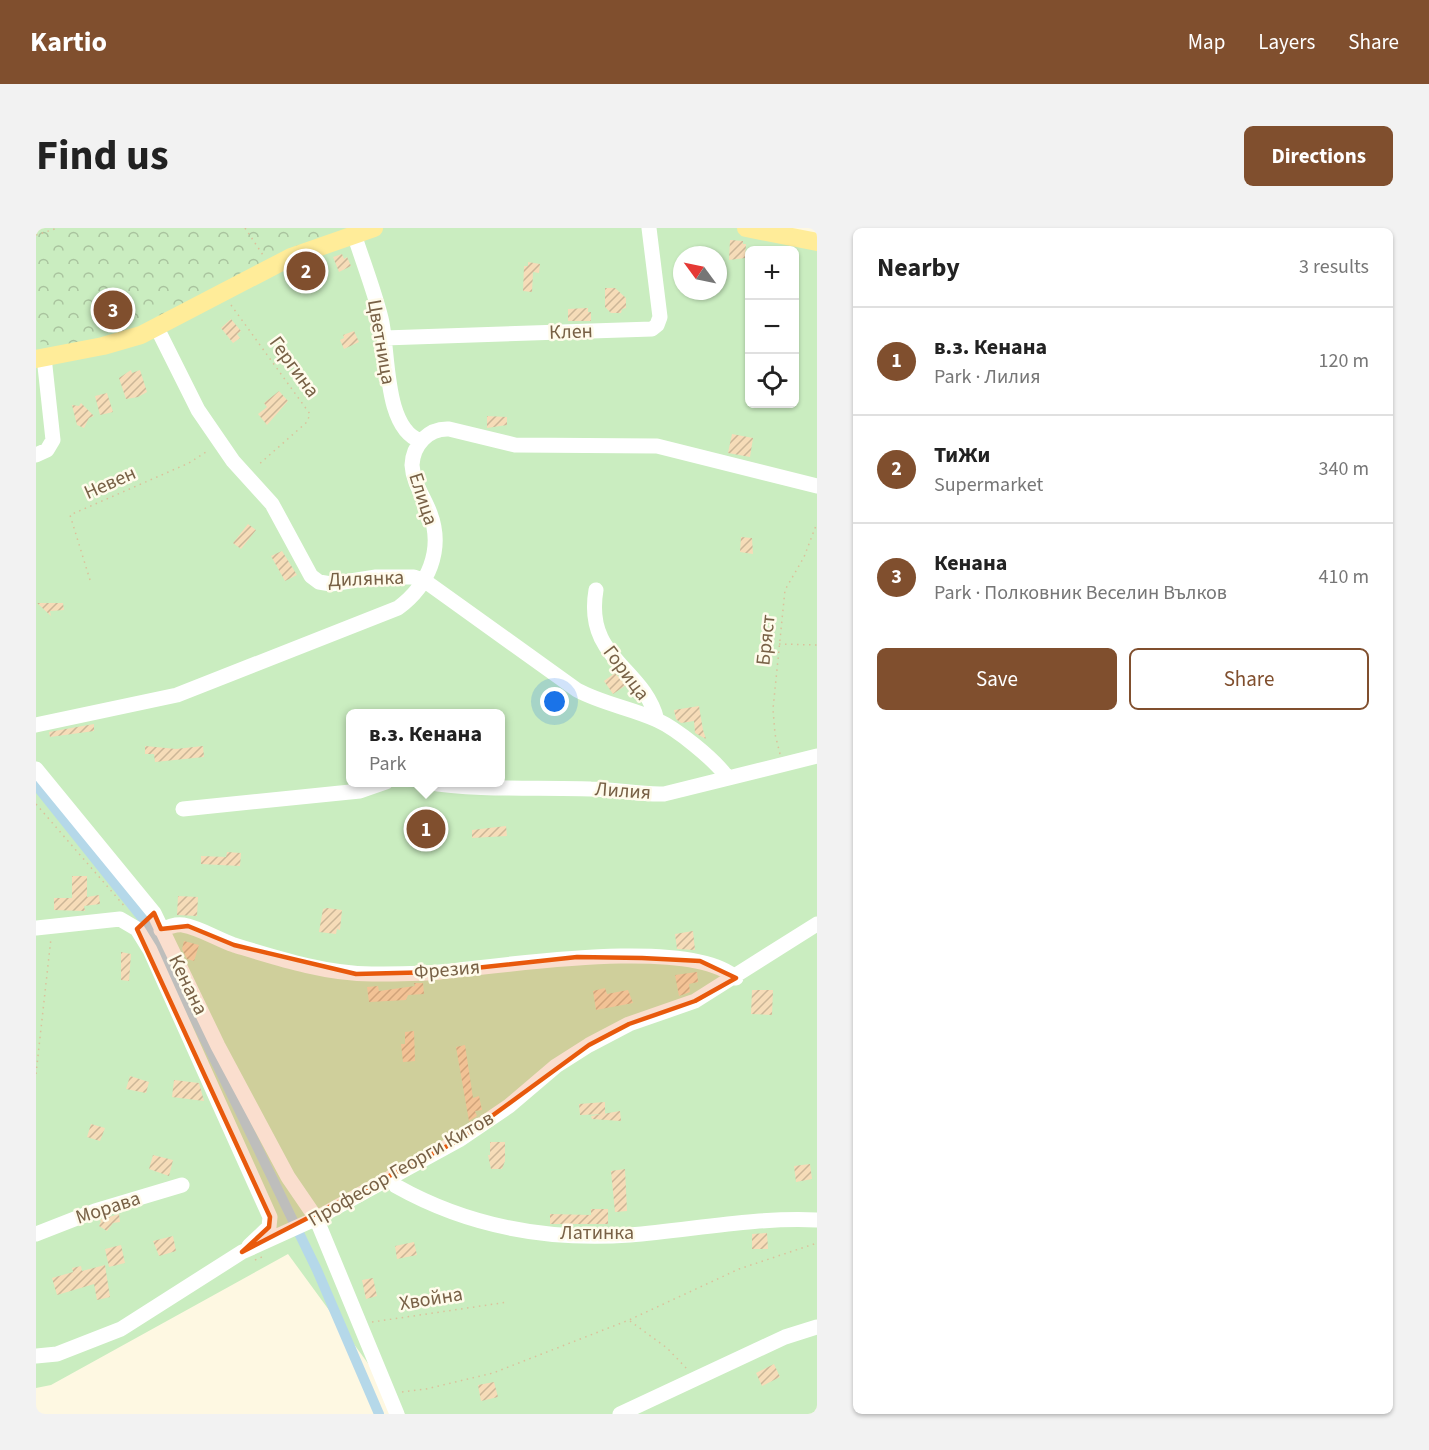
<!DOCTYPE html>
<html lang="en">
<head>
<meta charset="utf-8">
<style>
  body { margin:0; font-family:"Source Sans 3",sans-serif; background:#f2f2f2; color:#222 }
  .controls { position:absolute; right:18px; top:18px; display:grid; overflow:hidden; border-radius:9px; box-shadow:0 2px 4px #0004 }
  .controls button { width:54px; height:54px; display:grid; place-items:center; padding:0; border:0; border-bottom:2px solid #e0e0e0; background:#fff; color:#222; font:30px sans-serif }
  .compass { position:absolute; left:637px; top:18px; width:54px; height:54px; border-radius:50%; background:#fff; box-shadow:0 2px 4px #0004; rotate:303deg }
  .you { position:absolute; left:519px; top:474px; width:21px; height:21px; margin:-15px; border:4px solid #fff; border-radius:50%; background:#1a73e8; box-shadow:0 0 0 9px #1a73e833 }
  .badge { display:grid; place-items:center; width:39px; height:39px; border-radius:50%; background:#804f2e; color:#fff; font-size:20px; font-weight:700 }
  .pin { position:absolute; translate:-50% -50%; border:3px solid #fff; box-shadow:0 2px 6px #0006 }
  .popup { position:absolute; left:310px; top:481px; width:159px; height:78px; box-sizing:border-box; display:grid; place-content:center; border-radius:9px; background:#fff; filter:drop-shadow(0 2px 4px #0005); font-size:20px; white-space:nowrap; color:#767676 }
  .popup b { font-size:22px; color:#222 }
  .popup::after { content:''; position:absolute; left:50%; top:100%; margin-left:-12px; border:12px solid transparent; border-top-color:#fff }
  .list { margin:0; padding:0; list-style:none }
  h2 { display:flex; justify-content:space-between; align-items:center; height:78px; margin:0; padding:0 24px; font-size:26px }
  h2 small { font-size:20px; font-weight:400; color:#767676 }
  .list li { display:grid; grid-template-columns:39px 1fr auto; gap:18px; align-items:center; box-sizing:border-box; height:108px; padding:0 24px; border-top:2px solid #e0e0e0 }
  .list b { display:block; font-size:22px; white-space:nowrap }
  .list p { margin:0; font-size:20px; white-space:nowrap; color:#767676 }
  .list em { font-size:20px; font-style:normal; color:#767676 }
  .actions { display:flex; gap:12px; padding:18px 24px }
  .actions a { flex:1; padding:14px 0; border:2px solid #804f2e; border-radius:9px; text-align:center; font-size:21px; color:#804f2e }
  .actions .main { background:#804f2e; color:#fff }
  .icon { flex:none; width:33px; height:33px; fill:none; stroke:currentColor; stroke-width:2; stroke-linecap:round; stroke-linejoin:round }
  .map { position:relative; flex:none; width:781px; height:1186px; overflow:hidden; border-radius:9px }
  header { display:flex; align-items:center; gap:36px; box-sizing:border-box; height:84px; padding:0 30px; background:#804f2e; color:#fff }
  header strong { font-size:28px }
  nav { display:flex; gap:33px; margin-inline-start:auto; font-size:21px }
  .intro { display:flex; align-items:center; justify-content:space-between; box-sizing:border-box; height:144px; padding:0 36px }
  h1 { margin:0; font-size:42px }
  .button { padding:15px 27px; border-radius:9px; background:#804f2e; color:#fff; font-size:21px; font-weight:700 }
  main { display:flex; gap:36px; padding:0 36px }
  aside { flex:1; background:#fff; border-radius:9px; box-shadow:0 2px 4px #0004 }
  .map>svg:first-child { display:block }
</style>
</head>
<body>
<header>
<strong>Kartio</strong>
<nav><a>Map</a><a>Layers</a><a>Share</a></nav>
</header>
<div class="intro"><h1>Find us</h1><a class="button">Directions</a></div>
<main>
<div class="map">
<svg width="781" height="1186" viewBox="0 0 781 1186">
  <defs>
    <pattern id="forest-crowns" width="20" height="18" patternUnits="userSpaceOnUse" patternTransform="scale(1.5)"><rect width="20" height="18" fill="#caedc0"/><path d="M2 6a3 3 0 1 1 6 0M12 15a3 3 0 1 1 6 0" fill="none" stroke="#a9c39e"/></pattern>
    <pattern id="building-hatch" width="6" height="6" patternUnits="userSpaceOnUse" patternTransform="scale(1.5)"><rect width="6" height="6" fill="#f6dcb8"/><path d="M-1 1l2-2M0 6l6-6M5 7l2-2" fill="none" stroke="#ccb697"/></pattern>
  </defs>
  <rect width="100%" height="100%" fill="#fef8e2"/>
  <path fill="url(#forest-crowns)" d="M0 0H347L121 100 0 131Z"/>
  <path fill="#caedc0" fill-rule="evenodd" d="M344 0H710L781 14V1186H369L252 1026 15 1157 0 1160V98L9 129 67 118 255 29ZM714 22H758V176H714ZM646 27H682V63H646ZM315 486H465V554H315Z"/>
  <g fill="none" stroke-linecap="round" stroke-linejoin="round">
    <path stroke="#b5d8e9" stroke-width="10" d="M0 557 115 701 281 1042 343 1186"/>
  </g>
  <path fill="url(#building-hatch)" d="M694 12 707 13V16H710L709 30 693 32Z
    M306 26 308 31 311 29 315 38 303 44 297 29Z
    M492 34 504 36 503 45 497 44 496 64 487 63 488 38H492Z
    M569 60H579L590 70V80L586 81 585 85H575L569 79Z
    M552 80V84H555V93H532V81Z
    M195 91 205 103 201 106 204 110 197 115 185 100Z
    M318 103 323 114 308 121 304 112 308 110 307 107Z
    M95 142 96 145 104 142 111 164 102 169 90 171 83 150Z
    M243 163 252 173 231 197 222 186 231 179 228 175Z
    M71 165 77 184 64 187 59 168Z
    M45 175 58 188 53 190 48 200 41 197 36 177 43 178Z
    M451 188 471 189V197L451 200Z
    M696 206 717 210 714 229 692 225Z
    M212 296 220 302 205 321 197 315Z
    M705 309 716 310 717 326 704 324Z
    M246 323 261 347 249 353 235 328Z
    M1 375H27L28 382 14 383 15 388Z
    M579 445 590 457 577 466 568 453Z
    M663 478 667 502 670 511 659 505 658 493 645 495 640 491 638 482Z
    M58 496V503L14 509 13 504Z
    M109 518 140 521 167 518 168 529 119 534 118 526H109Z
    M470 598 471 608 436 610V602Z
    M191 624 205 625 204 638 165 636V628L190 629Z
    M36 648H51V669L63 667 64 676 48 678 49 683 18 682V670H36Z
    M142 668 162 669 161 688 141 687Z
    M291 680 306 682 304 702 301 701 300 706 283 704 287 681Z
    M657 703 659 722 641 721 639 706Z
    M148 713 163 717 158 733 151 731 146 721Z
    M85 724 95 726 93 753 85 752Z
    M661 744 662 754 653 756 654 764 643 768 639 747Z
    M378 755H387L388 766 372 767 370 772 333 774 331 759 342 758 343 763 379 758Z
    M569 760 571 766 592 762 597 775 560 782 557 763Z
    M716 762H737L736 787 715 786Z
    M378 803 379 833 367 834 365 816H369V804Z
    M429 817 437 870 443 868 446 882 439 883 441 888 433 893 420 819Z
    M94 848 113 854 110 865 90 861Z
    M138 852 163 855 168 873 136 869Z
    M569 874V886L544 887 543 876Z
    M584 883 585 893 556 891 555 888Z
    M55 896 69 900 64 913 51 909Z
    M454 914H469V933L466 941H455L452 927H454Z
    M117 927 137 932 133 948 113 941Z
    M774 936 776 951 760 954 758 938Z
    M589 941 591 983 579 984 575 943Z
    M555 981H572V996H514V986L555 987Z
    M83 986 84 994 77 995 71 1003 63 998 65 993 63 992Z
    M731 1005 732 1021H716V1006Z
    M137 1008 140 1023 123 1028 117 1013Z
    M378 1014 381 1027 361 1031 359 1018Z
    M85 1017 89 1035 73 1039 69 1021Z
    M69 1037 74 1069 61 1072 58 1056 21 1067 16 1050 37 1044 36 1040 45 1038 46 1043Z
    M337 1050 341 1068 330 1071 326 1052Z
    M738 1136 744 1149 726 1158 720 1145Z
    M458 1154 462 1169 445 1173 442 1157Z"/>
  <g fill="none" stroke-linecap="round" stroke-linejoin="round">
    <path stroke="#dbc09b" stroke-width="1.5" stroke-dasharray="1.5 4.5" stroke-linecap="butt" d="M209 0 227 27
      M0 7 22 0
      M195 77 274 186 271 194 221 238
      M54 352 34 287 153 235 173 222
      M743 416 781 417
      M744 526 739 506 737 481 749 362 768 329 781 295
      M0 576 90 680
      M0 846 15 710
      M219 1032 228 1028
      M594 1093 631 1120 652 1142
      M336 1094 472 1074
      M366 1164 390 1161 457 1145 593 1092 703 1041 781 1015"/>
    <path stroke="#fff" stroke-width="15" d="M318 6C327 34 338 62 345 90 353 121 347 201 385 213
      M121 100 162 182 197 233 236 276 275 348 283 354 295 356 340 349H378L389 353 541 462C567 476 595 480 621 492 641 501 678 531 691 549
      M348 110 616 101 621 97 624 89 613 0
      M0 227 11 222 17 212 8 129
      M560 362C548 431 608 439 621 492
      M0 497 141 467 362 380C392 358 408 322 394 285 388 269 377 255 376 237 377 217 392 200 413 201L479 217 621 218 781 258
      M0 541 118 685 182 818 252 949 280 990 361 1186
      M389 554C444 563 499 559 555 561 579 561 604 567 628 566L781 528
      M147 581 324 563 350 554
      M0 700 84 691 101 701 114 722 234 989 233 999 213 1018
      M125 702C132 699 139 696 147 697 164 700 181 711 198 717 241 730 290 746 336 746 359 746 381 746 404 744 467 738 654 708 700 750
      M355 949 360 958C433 999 510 1013 594 1007 656 1002 718 989 781 992
      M0 1006 59 983 146 957
      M0 1128 21 1126 85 1101 206 1024 279 991 423 912 473 878 520 838 553 817 593 796 659 773 781 696
      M584 1186 749 1109 781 1099"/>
    <path stroke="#ffec99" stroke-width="18" d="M710 0 781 14
      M0 131 67 118 105 107 255 29 338 0"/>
  </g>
  <path fill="#e8590c" fill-opacity="0.2" stroke="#e8590c" stroke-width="4.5" stroke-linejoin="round" d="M118 685 125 701 152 698 198 717 320 746 402 744 541 729 606 730 664 733 700 750 659 773 593 796 553 817 423 912 206 1024 233 999 234 989 101 701Z"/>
  <g text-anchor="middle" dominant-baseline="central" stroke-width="5" stroke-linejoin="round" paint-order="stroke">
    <g font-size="20" fill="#786146" stroke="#fffbeb">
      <text transform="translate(535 104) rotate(-2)">Клен</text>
      <text transform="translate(345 114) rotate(80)">Цветница</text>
      <text transform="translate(258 139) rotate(54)">Гергина</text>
      <text transform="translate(74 255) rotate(-24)">Невен</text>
      <text transform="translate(387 271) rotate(72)">Елица</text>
      <text transform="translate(330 351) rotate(-2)">Дилянка</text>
      <text transform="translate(730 412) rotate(-84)">Бряст</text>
      <text transform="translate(590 445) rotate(53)">Горица</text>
      <text transform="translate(587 563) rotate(4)">Лилия</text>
      <text transform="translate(411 742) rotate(-5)">Фрезия</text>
      <text transform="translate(152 757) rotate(64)">Кенана</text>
      <text transform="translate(365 941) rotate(-30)">Професор Георги Китов</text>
      <text transform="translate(72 980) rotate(-18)">Морава</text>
      <text x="561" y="1005">Латинка</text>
      <text transform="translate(395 1071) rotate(-9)">Хвойна</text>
    </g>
  </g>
</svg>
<div class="controls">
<button>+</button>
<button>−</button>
<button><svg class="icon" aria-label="locate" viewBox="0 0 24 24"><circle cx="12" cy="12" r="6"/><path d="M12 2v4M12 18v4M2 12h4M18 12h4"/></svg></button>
</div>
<svg class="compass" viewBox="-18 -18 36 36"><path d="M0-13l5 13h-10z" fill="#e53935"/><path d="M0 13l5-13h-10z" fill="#767676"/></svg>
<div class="you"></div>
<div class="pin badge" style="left:390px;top:601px">1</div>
<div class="popup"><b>в.з. Кенана</b>Park</div>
<div class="pin badge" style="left:270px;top:43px">2</div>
<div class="pin badge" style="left:77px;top:82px">3</div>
</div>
<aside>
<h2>Nearby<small>3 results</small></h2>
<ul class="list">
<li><span class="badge">1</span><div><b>в.з. Кенана</b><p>Park · Лилия</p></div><em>120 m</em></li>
<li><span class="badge">2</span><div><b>ТиЖи</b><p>Supermarket</p></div><em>340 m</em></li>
<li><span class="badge">3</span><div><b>Кенана</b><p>Park · Полковник Веселин Вълков</p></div><em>410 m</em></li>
</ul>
<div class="actions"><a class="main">Save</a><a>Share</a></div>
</aside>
</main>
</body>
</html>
